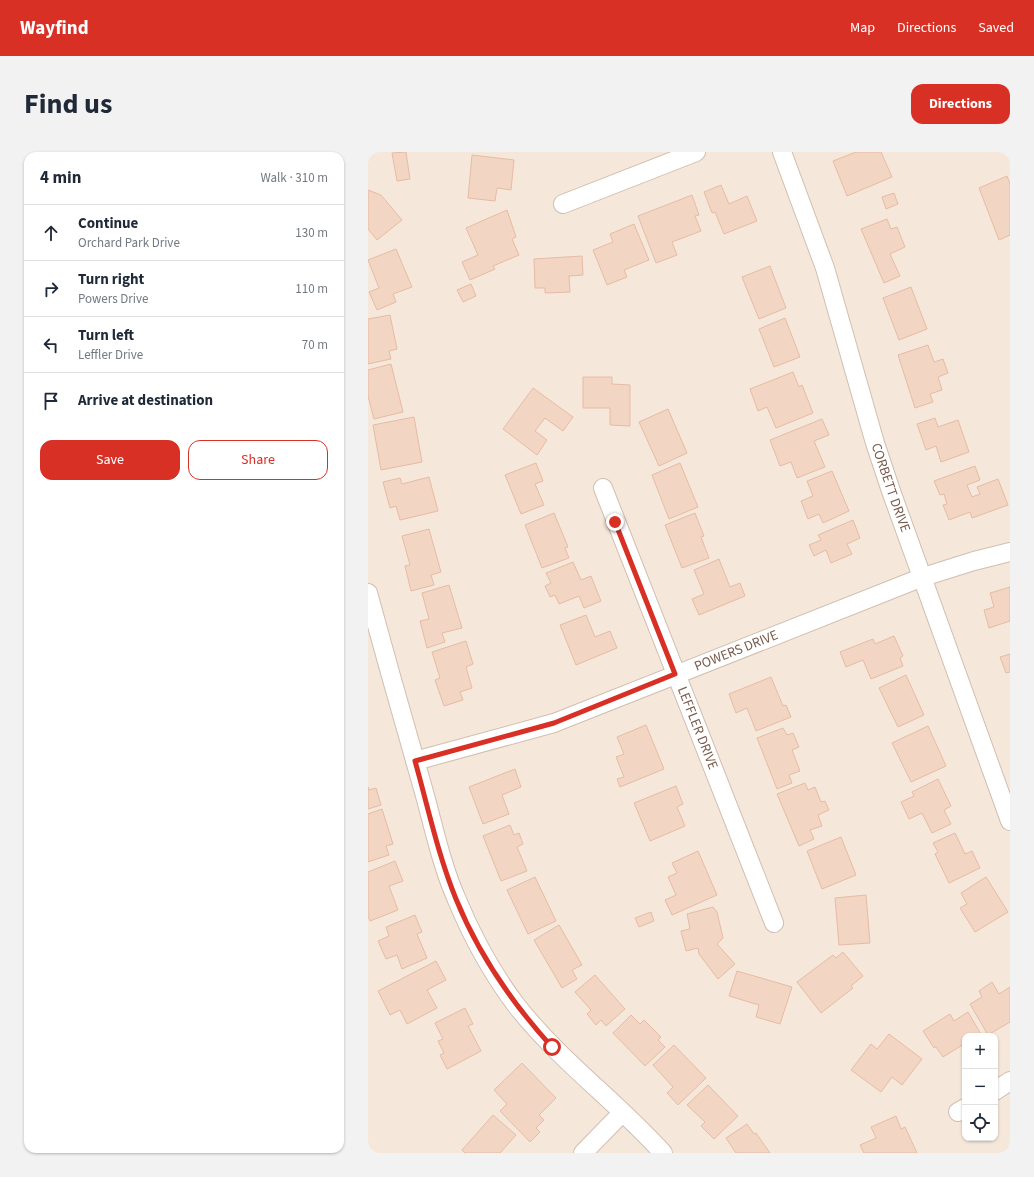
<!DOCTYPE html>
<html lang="en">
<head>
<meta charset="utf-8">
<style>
  body { margin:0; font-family:"Source Sans 3",sans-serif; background:#f2f2f3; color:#1f2937 }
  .controls { position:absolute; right:12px; bottom:12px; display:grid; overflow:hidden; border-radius:8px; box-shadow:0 1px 3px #0004 }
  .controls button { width:36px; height:36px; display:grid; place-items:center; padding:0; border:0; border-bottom:1px solid #e0e1e3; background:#fff; color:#1f2937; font:20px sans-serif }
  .stop { position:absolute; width:12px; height:12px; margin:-9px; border:3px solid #d93025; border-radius:50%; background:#fff }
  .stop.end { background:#d93025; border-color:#fff; box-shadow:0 1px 4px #0008 }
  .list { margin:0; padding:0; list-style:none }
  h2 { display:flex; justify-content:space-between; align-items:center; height:52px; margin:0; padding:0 16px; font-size:17px }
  h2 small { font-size:13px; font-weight:400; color:#747a83 }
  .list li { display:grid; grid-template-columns:26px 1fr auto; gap:12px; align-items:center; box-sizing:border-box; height:56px; padding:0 16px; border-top:1px solid #e0e1e3 }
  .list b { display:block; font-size:15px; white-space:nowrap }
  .list p { margin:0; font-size:13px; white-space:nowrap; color:#747a83 }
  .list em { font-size:13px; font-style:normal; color:#747a83 }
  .actions { display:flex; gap:8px; padding:12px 16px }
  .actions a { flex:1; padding:9px 0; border:1px solid #d93025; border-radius:12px; text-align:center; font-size:14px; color:#d93025 }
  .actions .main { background:#d93025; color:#fff }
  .icon { flex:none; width:22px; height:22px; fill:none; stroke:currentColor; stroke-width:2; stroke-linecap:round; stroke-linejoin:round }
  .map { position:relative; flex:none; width:642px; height:1001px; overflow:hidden; border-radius:12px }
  header { display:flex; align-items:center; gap:24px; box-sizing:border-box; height:56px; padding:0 20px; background:#d93025; color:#fff }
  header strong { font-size:19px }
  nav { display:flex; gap:22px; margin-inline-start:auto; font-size:14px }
  .intro { display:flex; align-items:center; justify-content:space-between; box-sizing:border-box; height:96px; padding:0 24px }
  h1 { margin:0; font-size:28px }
  .button { padding:10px 18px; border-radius:12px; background:#d93025; color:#fff; font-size:14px; font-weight:700 }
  main { display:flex; gap:24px; padding:0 24px }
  aside { flex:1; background:#fff; border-radius:12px; box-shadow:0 1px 3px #0004 }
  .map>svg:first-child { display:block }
</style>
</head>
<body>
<header>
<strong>Wayfind</strong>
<nav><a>Map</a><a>Directions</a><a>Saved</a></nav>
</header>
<div class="intro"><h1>Find us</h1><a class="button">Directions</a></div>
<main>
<aside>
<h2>4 min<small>Walk · 310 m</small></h2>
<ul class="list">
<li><svg class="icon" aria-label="ahead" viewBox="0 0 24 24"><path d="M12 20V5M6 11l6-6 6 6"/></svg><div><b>Continue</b><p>Orchard Park Drive</p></div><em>130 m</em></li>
<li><svg class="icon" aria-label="right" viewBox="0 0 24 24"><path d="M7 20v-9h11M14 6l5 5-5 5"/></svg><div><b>Turn right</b><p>Powers Drive</p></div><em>110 m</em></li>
<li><svg class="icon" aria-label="left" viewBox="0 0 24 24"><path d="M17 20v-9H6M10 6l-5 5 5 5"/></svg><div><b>Turn left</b><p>Leffler Drive</p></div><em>70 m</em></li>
<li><svg class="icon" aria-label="arrive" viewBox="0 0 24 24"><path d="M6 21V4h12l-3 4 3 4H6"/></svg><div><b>Arrive at destination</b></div></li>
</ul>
<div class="actions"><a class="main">Save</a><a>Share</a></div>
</aside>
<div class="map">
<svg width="642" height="1001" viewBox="0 0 642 1001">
  <rect width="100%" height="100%" fill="#fdf6ec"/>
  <path fill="#f5e8da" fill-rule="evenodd" d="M0 0H642V1001H0ZM597 884H627V986H597Z"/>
  <path fill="#f3d5c3" stroke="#e6bba3" d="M38 0 42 27 29 29 24 1Z
    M488 0H513L524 25 479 44 465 9Z
    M104 3 146 8 143 38 129 36 127 49 100 46Z
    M639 24 642 32V83L631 88 611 36Z
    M353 33 361 52 379 44 389 69 356 82 347 60 344 61 336 40Z
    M0 38 13 43 34 68 9 88 0 77Z
    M526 41 530 52 518 57 514 45Z
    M324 43 331 63 327 64 333 79 304 90 309 103 288 111 270 64Z
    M139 58 148 85 144 87 151 103 125 114 127 117 102 128 94 110 110 103 98 76Z
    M519 67 523 77 529 75 537 95 522 102 532 124 516 131 493 77Z
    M266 72 281 108 256 118 259 125 239 133 225 98 245 90 242 82Z
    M28 97 44 135 25 142 28 150 9 158 1 140 11 136 0 108Z
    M214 104 215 123 201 124 202 140 177 141V136H167L166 107Z
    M402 114 418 156 391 167 374 125Z
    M103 132 108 144 95 150 89 138Z
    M543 135 559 177 531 188 515 146Z
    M22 163 29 197 21 199 23 207 0 212V167Z
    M417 166 432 205 406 215 391 177Z
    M560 193 566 210 575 207 580 221 570 225 574 238 562 242 565 250 547 256 530 203Z
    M23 212 35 260 6 267 0 244V218Z
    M425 220 431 235 434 233 445 261 408 276 399 255 390 259 382 237Z
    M215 225H244V232L262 233V274L242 273V256H215Z
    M165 236 205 265 195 279 177 266 167 279 179 288 169 303 135 277Z
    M300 257 319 301 291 314 271 270Z
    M46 265 54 310 13 318 5 273Z
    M567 266 570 275 590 268 601 300 573 310 568 294 558 298 549 272Z
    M454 267 461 283 446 289 457 315 429 326 423 310 412 314 402 288Z
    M168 311 175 329 167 332 176 353 153 362 137 323Z
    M312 311 330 355 301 367 284 323Z
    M607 314 612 328 599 333 604 345 612 342 609 335 630 327 640 353 604 366 602 360 581 368 575 353 579 352 576 342 572 343 566 329Z
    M464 319 481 359 455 371 451 362 440 367 433 349 445 344 439 329Z
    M61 325 70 359 32 368 28 354 22 356 15 330 32 326 34 332Z
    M186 361 200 395 197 396 201 406 174 416 157 373Z
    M327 361 336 384 333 385 341 406 314 416 297 373Z
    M485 368 492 386 479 392 484 402 463 411 458 398 446 404 441 393 453 388 450 383Z
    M61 377 73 420 63 423 66 433 43 439 37 414 42 413 34 384Z
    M351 407 362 435 372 431 377 444 331 463 324 447 336 442 326 418Z
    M205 410 213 428 223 424 233 449 216 456 211 444 191 452 187 443 182 445 177 434 183 431 178 421Z
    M81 433 94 476 74 481 77 490 59 496 52 469 61 467 54 441Z
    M642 435V469L621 476 616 458 626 455 622 441Z
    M218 463 227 485 242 479 249 496 208 513 192 473Z
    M526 484 535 504 532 506 535 514 503 527 495 508 478 515 472 500 505 487 507 492Z
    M98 489 105 512 98 515 104 536 92 540 95 548 76 554 67 528 72 526 64 500Z
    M642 502V520L638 521 632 505Z
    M538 523 556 563 530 575 511 536Z
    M403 525 415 554 418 553 423 565 388 579 379 556 368 561 361 542Z
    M278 573 296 617 252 635 249 627 256 625 248 605 256 602 249 585Z
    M560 574 578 614 543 630 524 591Z
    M415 576 419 583 425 581 431 595 424 598 432 619 421 623 424 631 409 637 389 586Z
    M147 617 153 635 134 643 141 662 115 672 101 635Z
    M570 627 583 654 576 658 583 672 564 681 554 661 541 667 533 650 546 644 544 640Z
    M437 631 440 638 447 635 453 650 457 649 461 658 450 663 454 674 442 678 446 687 431 694 409 642Z
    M308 634 315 652 309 655 317 674 282 689 266 651Z
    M0 635 1 638 8 636 13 653 0 657Z
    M14 657 25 692 18 694 21 703 0 710V662Z
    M142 673 146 683 151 681 155 692 149 695 159 719 133 729 115 684Z
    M587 681 597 702 604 699 612 716 581 731 567 702 570 700 565 691Z
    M473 685 488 723 454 737 439 699Z
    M330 699 349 743 304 763 297 748 308 743 300 725 309 721 304 711Z
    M27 709 35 729 21 734 30 758 2 769 0 764V720Z
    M167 725 188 769 160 782 139 738Z
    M618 725 640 760 607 780 592 756 599 752 593 741Z
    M498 743 502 791 471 793 467 746Z
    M345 755 349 760 355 786 349 792 367 812 350 827 331 802 330 796 318 799 313 779 322 777 319 762Z
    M283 760 286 769 271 775 267 766Z
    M47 763 54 780 49 782 59 806 34 817 29 803 18 807 10 789 21 784 18 775Z
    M191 773 214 813 204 818 209 827 194 836 166 788Z
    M475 800 495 824 483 834 485 836 453 861 429 830 465 803 468 806Z
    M68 809 78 828 59 838 69 856 39 872 32 858 22 863 10 839Z
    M369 819 424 835 412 872 388 865 391 853 361 844Z
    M227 823 257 857 238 874 233 868 228 873 219 862 223 858 207 840Z
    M624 830 631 842 642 835V870L620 883 602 852 614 845 611 839Z
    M97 856 105 872 100 874 113 899 79 917 72 903 76 901 70 889 75 887 67 871Z
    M600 860 614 884H597V894L596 892 575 905 568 895 566 896 555 879 582 862 586 869Z
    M263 863 272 872 276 868 293 885 290 888 297 895 277 914 245 881Z
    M521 882 554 907 534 933 524 925 513 940 483 918 503 892 509 897Z
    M306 893 338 926 310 953 299 941 305 935 285 913Z
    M154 911 188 946 171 963 176 968 168 976 172 980 162 990 132 959 139 952 126 938Z
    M340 933 370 964 346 987 333 974 337 970 319 953Z
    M125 963 148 983 132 1001H97L94 998Z
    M528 964 533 977 537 975 549 1001H496L492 993 508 986 503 975Z
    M379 972 386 982 388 981 402 1001H368L358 986Z"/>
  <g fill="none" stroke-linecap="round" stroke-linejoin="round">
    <defs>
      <g id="minor">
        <path id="s1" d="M414 0 457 116 507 291 523 339 642 669"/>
        <path d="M195 52 328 0"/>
        <path id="s2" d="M235 336 406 771"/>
        <path d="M0 441C17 503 34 564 52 626 64 666 72 710 89 748 104 784 124 821 148 853 191 908 248 949 295 1001"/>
        <path id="s3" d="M47 609 186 571 555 425 606 409 642 400"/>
        <path d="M627 939 642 929"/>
        <path d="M590 960 597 956"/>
        <path d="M215 1001 254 961"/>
      </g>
    </defs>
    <use href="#minor" stroke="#d1beb0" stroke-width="20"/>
    <use href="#minor" stroke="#fff" stroke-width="18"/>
  </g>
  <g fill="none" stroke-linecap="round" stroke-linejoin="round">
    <path stroke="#d93025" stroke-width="5" d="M184 895C144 851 110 801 88 747 70 703 60 655 47 609L186 571 307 522 247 370"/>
  </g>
  <g text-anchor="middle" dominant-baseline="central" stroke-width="3" stroke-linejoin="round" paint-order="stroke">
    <g font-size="14" fill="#7a5c4d" stroke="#fffaf3">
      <text stroke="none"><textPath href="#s1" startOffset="353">CORBETT DRIVE</textPath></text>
      <text stroke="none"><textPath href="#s3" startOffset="340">POWERS DRIVE</textPath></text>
      <text stroke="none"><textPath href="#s2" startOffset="258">LEFFLER DRIVE</textPath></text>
    </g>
  </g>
</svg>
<div class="controls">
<button>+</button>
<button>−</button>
<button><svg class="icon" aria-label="locate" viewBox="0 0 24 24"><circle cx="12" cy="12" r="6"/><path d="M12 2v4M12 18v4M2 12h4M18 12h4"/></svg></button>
</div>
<div class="stop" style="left:184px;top:895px"></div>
<div class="stop end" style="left:247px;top:370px"></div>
</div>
</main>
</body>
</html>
